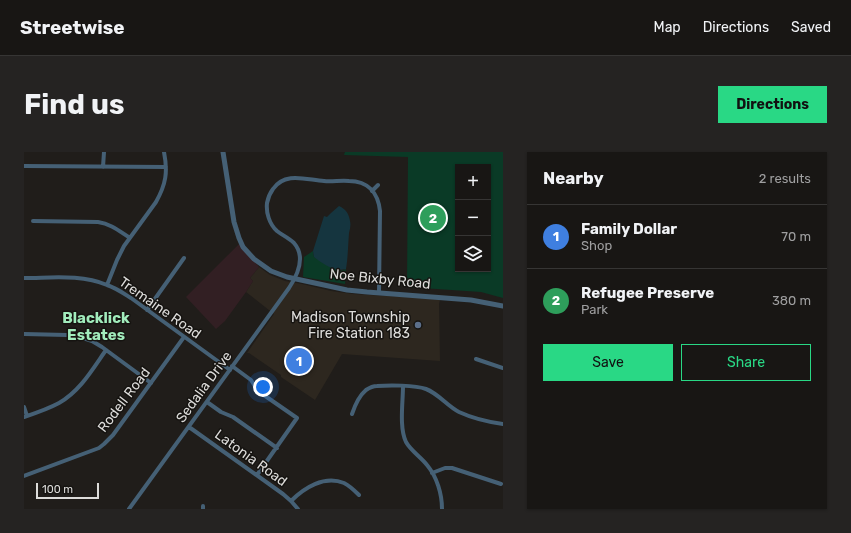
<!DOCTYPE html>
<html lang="en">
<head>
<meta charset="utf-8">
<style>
  body { margin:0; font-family:Rubik,sans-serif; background:#252322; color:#f1f3f6 }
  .controls { position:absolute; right:12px; top:12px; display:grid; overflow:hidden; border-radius:0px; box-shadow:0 1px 3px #0004 }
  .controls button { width:36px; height:36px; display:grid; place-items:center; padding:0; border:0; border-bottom:1px solid #363534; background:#181614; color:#f1f3f6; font:20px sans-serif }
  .scale { position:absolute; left:12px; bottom:10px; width:63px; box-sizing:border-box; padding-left:4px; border:2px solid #dddcda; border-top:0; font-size:11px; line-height:14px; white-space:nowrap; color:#dddcda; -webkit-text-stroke:3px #161411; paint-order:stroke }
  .you { position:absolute; left:239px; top:235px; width:14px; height:14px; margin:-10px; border:3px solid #fff; border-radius:50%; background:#1a73e8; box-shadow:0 0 0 6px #1a73e833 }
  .badge { display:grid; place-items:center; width:26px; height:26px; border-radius:50%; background:#29d885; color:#fff; font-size:13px; font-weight:700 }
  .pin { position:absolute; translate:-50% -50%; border:2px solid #fff; box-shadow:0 1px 4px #0006 }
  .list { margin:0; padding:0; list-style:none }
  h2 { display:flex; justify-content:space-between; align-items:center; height:52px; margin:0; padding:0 16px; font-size:17px }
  h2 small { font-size:13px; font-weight:400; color:#9f9fa0 }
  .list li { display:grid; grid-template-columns:26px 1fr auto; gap:12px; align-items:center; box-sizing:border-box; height:64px; padding:0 16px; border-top:1px solid #363534 }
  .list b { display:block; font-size:15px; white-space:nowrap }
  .list p { margin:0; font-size:13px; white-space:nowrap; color:#9f9fa0 }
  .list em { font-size:13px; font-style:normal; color:#9f9fa0 }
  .actions { display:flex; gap:8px; padding:12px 16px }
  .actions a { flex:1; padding:9px 0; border:1px solid #29d885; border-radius:0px; text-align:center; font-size:14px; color:#29d885 }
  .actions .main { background:#29d885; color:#111 }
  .icon { flex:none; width:22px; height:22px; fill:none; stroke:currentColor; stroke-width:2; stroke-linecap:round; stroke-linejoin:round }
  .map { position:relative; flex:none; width:479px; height:357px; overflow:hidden; border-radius:0px }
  header { display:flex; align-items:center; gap:24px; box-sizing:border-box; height:56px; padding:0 20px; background:#181614; border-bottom:1px solid #363534 }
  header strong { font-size:19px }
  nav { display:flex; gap:22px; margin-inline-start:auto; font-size:14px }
  .intro { display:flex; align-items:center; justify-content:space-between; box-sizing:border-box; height:96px; padding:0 24px }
  h1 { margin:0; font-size:28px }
  .button { padding:10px 18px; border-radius:0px; background:#29d885; color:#111; font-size:14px; font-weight:700 }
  main { display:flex; gap:24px; padding:0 24px }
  aside { flex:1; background:#181614; border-radius:0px; box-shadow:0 1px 3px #0004 }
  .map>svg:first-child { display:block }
</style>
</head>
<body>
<header>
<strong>Streetwise</strong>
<nav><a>Map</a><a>Directions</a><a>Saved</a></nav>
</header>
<div class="intro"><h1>Find us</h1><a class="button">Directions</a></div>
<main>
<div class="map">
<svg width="479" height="357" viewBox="0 0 479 357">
  <rect width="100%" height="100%" fill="#201d1a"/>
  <path fill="#2d271f" d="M235 115 246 123 261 129 278 132 307 139 329 142 416 147 415 152 416 209 318 202 291 248 257 225V223L225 201H223L250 162 222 140 229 129 226 126Z"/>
  <path fill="#321f23" d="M215 92 235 115 226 126 229 129 222 140 201 169 192 177 162 145Z"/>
  <path fill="#0a3a26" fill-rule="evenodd" d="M321 0H479V146L457 140 383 135 384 5 320 3ZM434 15H464V117H434Z
    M289 99 290 105 316 119 322 117 321 132 279 125 280 105Z"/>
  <path fill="#15353f" d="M315 54C322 57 325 62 326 69 327 73 326 77 325 81 324 94 324 105 322 117 310 120 299 112 290 105L289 99 300 64 303 65 307 61Z"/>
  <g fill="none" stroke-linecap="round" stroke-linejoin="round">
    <path stroke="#456075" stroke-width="4" d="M0 14 142 15
      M79 15 80 0
      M348 39 354 33
      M9 69 74 70C87 72 95 79 106 86
      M0 126C27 126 57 122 83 133 92 136 99 141 107 146L206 218
      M83 133 93 108 100 94 132 50C142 32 144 20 140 0
      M123 158 160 106
      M0 182 43 183 56 185 68 189 78 195 127 231
      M452 207 479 216
      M208 214 227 228 234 239 273 266 233 323
      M379 234C379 251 375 275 382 290 387 299 397 305 403 313 413 325 418 342 418 357
      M183 250 197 260 209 265 253 296
      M0 255 3 264
      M328 262C331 253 335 244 342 238 345 236 349 234 353 234 365 233 391 233 402 237 415 242 423 254 435 260 448 266 464 270 479 272
      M0 265C12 261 24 257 35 251 56 239 68 218 82 198
      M165 275 259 342 267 349 274 357
      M408 321 421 316H428L477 332
      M0 324 75 296 80 292 89 283 160 185
      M267 349C280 336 300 323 320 331 326 334 331 339 335 343
      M179 354V357
      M105 357 265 136C273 124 282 105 270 91 265 86 258 83 253 79 245 72 242 60 243 51 244 46 246 41 249 37 261 19 283 28 300 29 308 30 317 28 325 29 344 29 354 41 356 59L355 141"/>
    <path stroke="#456075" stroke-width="5" d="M199 0 210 70 215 86 219 95 230 107 247 119 263 125 323 138 343 140 447 148 479 154"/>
  </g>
  <circle fill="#5c6f8a" stroke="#161411" stroke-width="1.5" cx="394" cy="173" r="4"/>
  <g text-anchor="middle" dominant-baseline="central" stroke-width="3" stroke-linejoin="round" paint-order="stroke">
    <g font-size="14" fill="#dddcda" stroke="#161411">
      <text transform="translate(356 127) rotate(6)">Noe Bixby Road</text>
      <text transform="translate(136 156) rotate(35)">Tremaine Road</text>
      <text transform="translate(180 235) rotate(-54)">Sedalia Drive</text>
      <text transform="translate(100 248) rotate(-53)">Rodell Road</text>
      <text transform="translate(227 306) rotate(36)">Latonia Road</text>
    </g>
    <g font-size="14" fill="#dddcda" stroke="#161411" text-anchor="end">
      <text x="386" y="165">Madison Township<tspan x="386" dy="16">Fire Station 183</tspan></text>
    </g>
    <g font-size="15" font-weight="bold" fill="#a1ecbc" stroke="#161411">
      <text x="72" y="166">Blacklick<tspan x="72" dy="17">Estates</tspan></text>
    </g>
  </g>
</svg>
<div class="controls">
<button>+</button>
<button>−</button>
<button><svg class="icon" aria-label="layers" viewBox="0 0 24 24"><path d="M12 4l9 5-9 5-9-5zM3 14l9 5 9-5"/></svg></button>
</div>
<div class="scale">100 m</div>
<div class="you"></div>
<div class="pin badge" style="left:275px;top:209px;background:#3f7fe0">1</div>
<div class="pin badge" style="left:409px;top:66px;background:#2e9e5b">2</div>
</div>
<aside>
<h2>Nearby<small>2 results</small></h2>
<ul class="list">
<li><span class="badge" style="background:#3f7fe0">1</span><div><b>Family Dollar</b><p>Shop</p></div><em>70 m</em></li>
<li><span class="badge" style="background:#2e9e5b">2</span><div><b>Refugee Preserve</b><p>Park</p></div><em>380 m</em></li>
</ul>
<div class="actions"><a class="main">Save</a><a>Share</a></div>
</aside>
</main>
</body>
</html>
